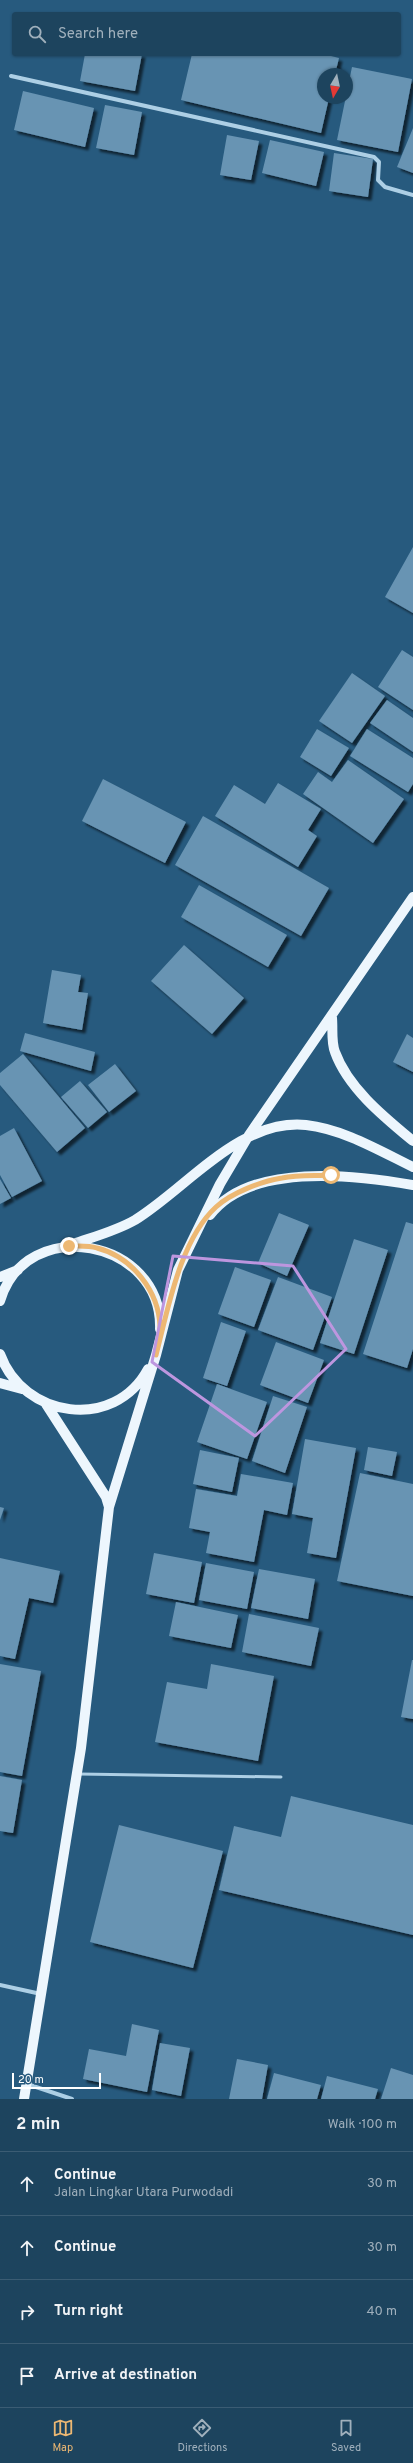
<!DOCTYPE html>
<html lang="en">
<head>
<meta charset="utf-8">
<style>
  body { margin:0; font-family:Overpass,sans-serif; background:#2a4e67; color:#f1f3f6 }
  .compass { position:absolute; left:317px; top:68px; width:36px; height:36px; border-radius:50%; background:#1d445e; box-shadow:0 1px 3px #0004; rotate:189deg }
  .scale { position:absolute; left:12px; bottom:10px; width:89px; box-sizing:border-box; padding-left:4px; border:2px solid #fff; border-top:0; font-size:11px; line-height:14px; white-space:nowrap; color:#fff; -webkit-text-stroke:3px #275a7e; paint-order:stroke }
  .stop { position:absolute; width:12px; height:12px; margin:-9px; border:3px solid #edb873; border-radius:50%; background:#fff }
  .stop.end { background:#edb873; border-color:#fff; box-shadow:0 1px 4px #0008 }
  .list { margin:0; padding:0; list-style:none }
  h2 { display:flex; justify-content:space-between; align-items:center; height:52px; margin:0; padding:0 16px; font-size:17px }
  h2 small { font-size:13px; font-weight:400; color:#a0b0bc }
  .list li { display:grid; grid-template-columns:26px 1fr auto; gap:12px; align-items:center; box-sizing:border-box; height:64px; padding:0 16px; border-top:1px solid #3b5c73 }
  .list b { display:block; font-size:15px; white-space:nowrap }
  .list p { margin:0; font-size:13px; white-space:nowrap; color:#a0b0bc }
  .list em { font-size:13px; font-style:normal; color:#a0b0bc }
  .icon { flex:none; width:22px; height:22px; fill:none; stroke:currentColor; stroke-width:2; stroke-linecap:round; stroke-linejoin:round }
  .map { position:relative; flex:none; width:413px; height:2099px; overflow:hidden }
  .search { position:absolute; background:#1d445e; box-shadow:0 1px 3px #0004; left:12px; right:12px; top:12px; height:44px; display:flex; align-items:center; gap:10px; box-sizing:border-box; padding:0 14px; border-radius:4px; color:#a0b0bc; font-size:15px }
  .sheet { height:308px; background:#1d445e }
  nav { display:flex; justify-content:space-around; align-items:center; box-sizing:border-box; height:56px; border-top:1px solid #3b5c73; background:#1d445e; font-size:11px; color:#a0b0bc }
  nav a { display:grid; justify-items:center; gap:2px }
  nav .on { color:#edb873 }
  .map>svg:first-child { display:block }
</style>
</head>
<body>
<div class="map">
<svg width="413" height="2099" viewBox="0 0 413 2099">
  <defs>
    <filter id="shadow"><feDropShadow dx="3.5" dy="3.5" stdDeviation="1" flood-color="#0009"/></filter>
  </defs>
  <rect width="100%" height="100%" fill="#275a7e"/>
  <path fill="#6894b3" filter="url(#shadow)" d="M85 54H142L135 91 80 81Z
    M192 54H323L339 58 335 74H323V98H329L321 133 181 100Z
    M352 67 412 79 398 152 337 140Z
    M23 91 94 108 85 147 14 130Z
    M105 105 142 112 134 155 96 148Z
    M413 128V173L397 167Z
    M227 135 259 141 251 180 220 175Z
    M270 140 324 152 316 186 262 173Z
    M334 153 373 159 368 197 329 191Z
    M413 547V613L385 597Z
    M402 650 413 657V710L378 687Z
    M352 673 385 696 352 743 319 721Z
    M387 700 413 718V752L370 723Z
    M317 729 349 748 331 776 300 757Z
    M367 729 413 758V784L408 792 350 756Z
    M348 760 404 799 373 843 303 794 318 772 332 782Z
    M103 779 186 822 165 863 82 821Z
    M278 783 321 809 308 830 317 836 298 867 215 816 234 785 265 804Z
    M203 816 329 888 301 936 175 865Z
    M199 885 287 935 268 967 181 917Z
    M184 945 244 998 212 1034 151 981Z
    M52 970 81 975 78 992 88 993 82 1030 43 1023Z
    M25 1033 95 1052 91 1071 20 1051Z
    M407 1034 413 1038V1072L393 1062Z
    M23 1054 85 1128 57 1152 0 1085V1073Z
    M115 1064 136 1091 109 1112 88 1085Z
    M80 1081 107 1112 88 1128 61 1097Z
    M14 1128 42 1181 12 1197 0 1175V1136Z
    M0 1179 11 1198 0 1204Z
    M279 1213 309 1225 287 1276 258 1263Z
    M406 1222 413 1224V1349L407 1368 363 1354Z
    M354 1239 388 1250 354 1354 320 1343Z
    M235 1267 271 1280 254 1327 218 1314Z
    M278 1277 332 1297 313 1350 258 1330Z
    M221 1322 246 1331 227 1386 203 1378Z
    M276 1342 324 1360 308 1403 260 1385Z
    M217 1384 267 1402 247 1459 197 1442Z
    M273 1396 307 1407 285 1473 252 1461Z
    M305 1439 356 1448 336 1558 307 1553 313 1518 292 1514Z
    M368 1447 397 1452 392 1476 364 1470Z
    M200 1450 239 1458 232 1492 193 1484Z
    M360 1473 413 1484V1596L337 1581Z
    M241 1474 293 1483 287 1515 264 1510 254 1562 206 1553 210 1532 189 1528 196 1489 237 1496Z
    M0 1507 4 1508 0 1520Z
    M154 1553 202 1562 194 1603 146 1594Z
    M0 1558 60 1571 53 1603 29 1598 15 1659 0 1656Z
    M206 1563 254 1572 247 1609 199 1600Z
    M259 1569 315 1579 308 1619 251 1608Z
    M176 1602 238 1615 231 1648 169 1636Z
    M249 1614 319 1628 311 1666 242 1652Z
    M412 1660H413V1719L401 1717Z
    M0 1664 41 1671 22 1776 0 1772Z
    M211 1664 274 1676 258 1761 155 1742 167 1682 207 1689Z
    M0 1776 22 1780 13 1833 0 1831Z
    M291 1796 413 1825V1935L219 1890 234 1826 281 1837Z
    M119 1825 223 1851 193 1968 90 1942Z
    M132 2024 159 2030 147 2092 83 2079 89 2049 126 2056Z
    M160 2043 190 2048 181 2096 152 2090Z
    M237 2059 268 2065 262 2099H229Z
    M391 2068 413 2075V2099H381Z
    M274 2073 321 2085 317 2099H267Z
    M327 2076 378 2089 375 2099H321Z"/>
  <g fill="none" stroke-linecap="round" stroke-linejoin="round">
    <path stroke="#adcfe5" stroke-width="3" d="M79 1774 281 1777"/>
    <path stroke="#adcfe5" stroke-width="4" d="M11 76 374 157 379 162 378 180 385 187 413 195
      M0 1985 41 1994
      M27 2084 72 2099"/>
    <path stroke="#edf6fd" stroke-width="10" d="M332 1018C333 1029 331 1042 335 1052 348 1088 384 1117 413 1141
      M210 1215C250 1162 355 1175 413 1185
      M73 1244C93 1237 116 1231 135 1220 187 1188 240 1118 306 1125 343 1129 380 1151 413 1167
      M0 1277 18 1270
      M0 1301C26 1213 163 1239 160 1329
      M0 1354C23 1418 114 1432 148 1369
      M0 1383 22 1389
      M46 1404 106 1497 109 1507
      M24 2099 81 1748 109 1507 156 1355 178 1270 220 1184 249 1135 413 897"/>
  </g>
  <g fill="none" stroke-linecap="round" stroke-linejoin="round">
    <path stroke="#edb873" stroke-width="5" d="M69 1246C78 1246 88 1245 97 1248 132 1257 159 1291 160 1327 160 1336 157 1346 156 1355 168 1309 180 1240 216 1207 231 1193 262 1181 282 1178 298 1175 315 1176 331 1175"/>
  </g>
  <path fill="none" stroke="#bd96df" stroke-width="3" stroke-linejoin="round" d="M173 1256 293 1266 346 1349 255 1436 152 1362Z"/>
</svg>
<svg class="compass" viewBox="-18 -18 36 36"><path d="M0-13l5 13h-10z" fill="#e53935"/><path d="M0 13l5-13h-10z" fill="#a0b0bc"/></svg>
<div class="scale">20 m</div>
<div class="stop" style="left:331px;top:1175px"></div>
<div class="stop end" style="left:69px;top:1246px"></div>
<div class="search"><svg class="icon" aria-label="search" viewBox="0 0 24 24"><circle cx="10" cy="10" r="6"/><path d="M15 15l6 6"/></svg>Search here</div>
</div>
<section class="sheet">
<h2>2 min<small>Walk · 100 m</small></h2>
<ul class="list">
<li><svg class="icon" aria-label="ahead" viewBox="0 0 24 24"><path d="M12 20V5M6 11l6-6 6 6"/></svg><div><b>Continue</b><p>Jalan Lingkar Utara Purwodadi</p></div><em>30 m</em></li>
<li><svg class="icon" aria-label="ahead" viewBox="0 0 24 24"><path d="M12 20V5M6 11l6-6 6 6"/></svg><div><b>Continue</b></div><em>30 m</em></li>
<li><svg class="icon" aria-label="right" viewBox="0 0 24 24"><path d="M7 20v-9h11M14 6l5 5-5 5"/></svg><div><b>Turn right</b></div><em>40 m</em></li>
<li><svg class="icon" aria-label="arrive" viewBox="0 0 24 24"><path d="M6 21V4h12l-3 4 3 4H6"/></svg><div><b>Arrive at destination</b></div></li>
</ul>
</section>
<nav>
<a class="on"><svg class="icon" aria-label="map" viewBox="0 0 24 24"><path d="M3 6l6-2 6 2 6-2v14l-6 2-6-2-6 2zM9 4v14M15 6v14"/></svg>Map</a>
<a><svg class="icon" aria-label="directions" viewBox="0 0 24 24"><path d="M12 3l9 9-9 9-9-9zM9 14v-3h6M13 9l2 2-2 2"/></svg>Directions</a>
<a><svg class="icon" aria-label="saved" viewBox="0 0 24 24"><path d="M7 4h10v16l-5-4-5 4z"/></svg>Saved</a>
</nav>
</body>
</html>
